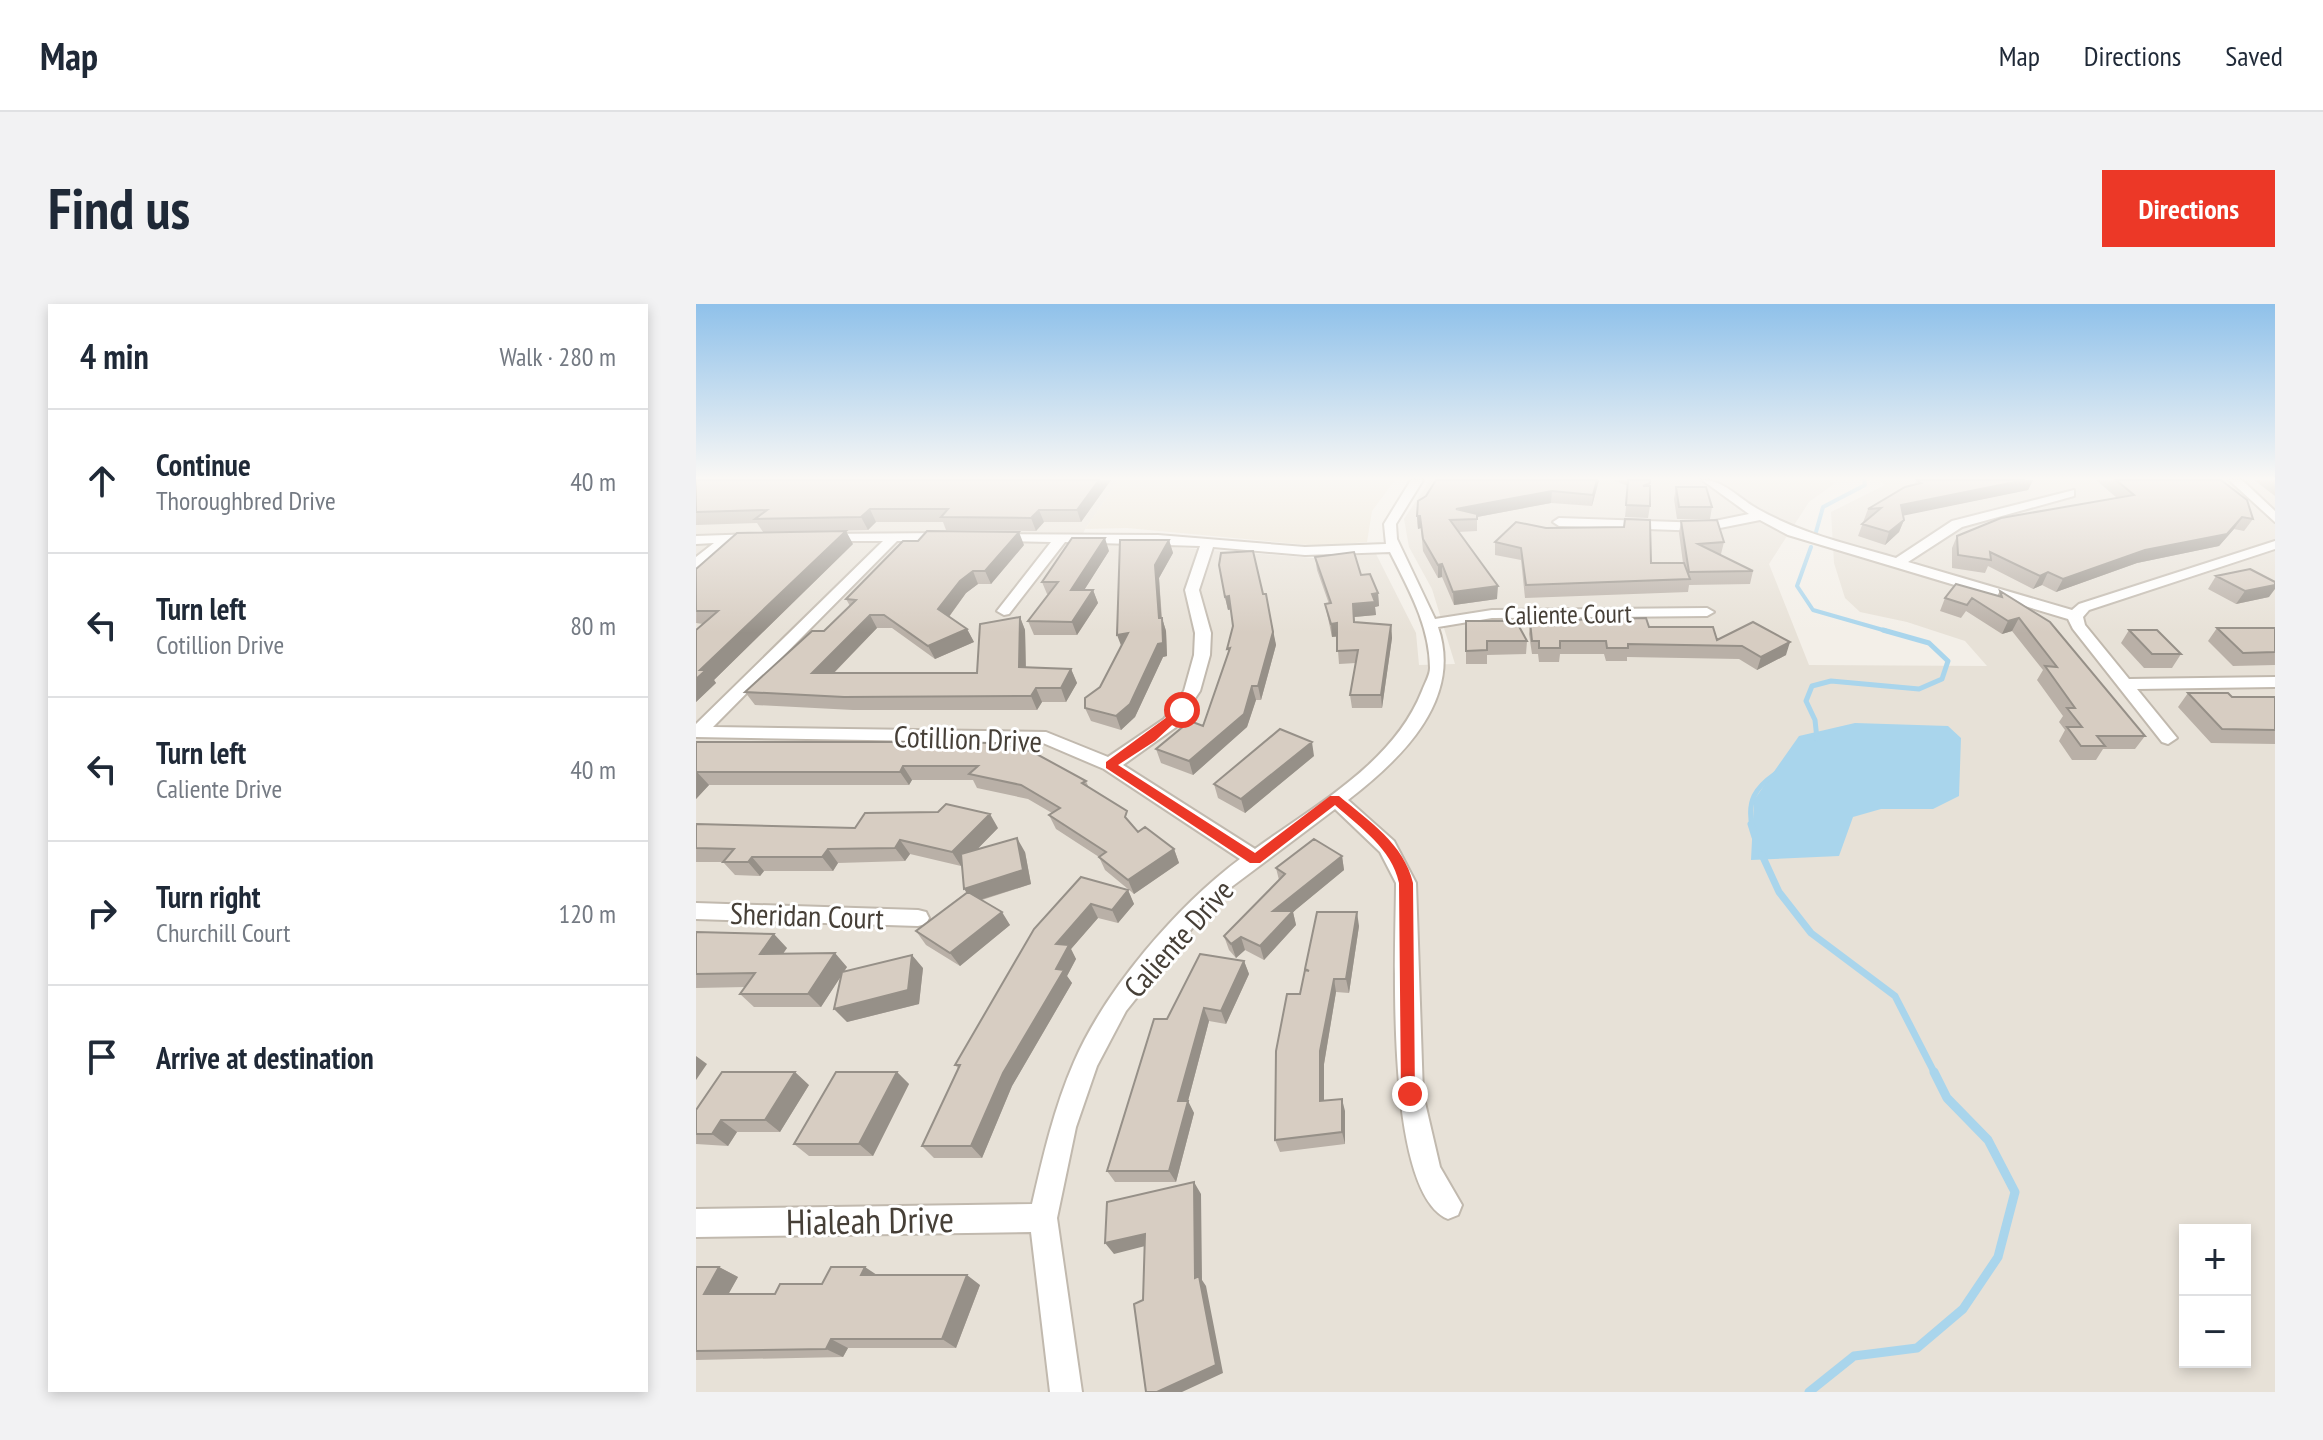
<!DOCTYPE html>
<html lang="en">
<head>
<meta charset="utf-8">
<style>
  body { margin:0; font-family:"PT Sans Narrow",sans-serif; background:#f2f2f3; color:#1f2937 }
  .controls { position:absolute; right:24px; bottom:24px; display:grid; overflow:hidden; border-radius:0px; box-shadow:0 4px 12px #0003 }
  .controls button { width:72px; height:72px; display:grid; place-items:center; padding:0; border:0; border-bottom:2px solid #e0e1e3; background:#fff; color:#1f2937; font:40px sans-serif }
  .stop { position:absolute; width:24px; height:24px; margin:-18px; border:6px solid #ec3827; border-radius:50%; background:#fff }
  .stop.end { background:#ec3827; border-color:#fff; box-shadow:0 2px 8px #0008 }
  .list { margin:0; padding:0; list-style:none }
  h2 { display:flex; justify-content:space-between; align-items:center; height:104px; margin:0; padding:0 32px; font-size:34px }
  h2 small { font-size:26px; font-weight:400; color:#747a83 }
  .list li { display:grid; grid-template-columns:52px 1fr auto; gap:24px; align-items:center; box-sizing:border-box; height:144px; padding:0 32px; border-top:2px solid #e0e1e3 }
  .list b { display:block; font-size:30px; white-space:nowrap }
  .list p { margin:0; font-size:26px; white-space:nowrap; color:#747a83 }
  .list em { font-size:26px; font-style:normal; color:#747a83 }
  .icon { flex:none; width:44px; height:44px; fill:none; stroke:currentColor; stroke-width:2; stroke-linecap:round; stroke-linejoin:round }
  .map { position:relative; flex:none; width:1579px; height:1088px; overflow:hidden; border-radius:0px }
  header { display:flex; align-items:center; gap:48px; box-sizing:border-box; height:112px; padding:0 40px; background:#fff; border-bottom:2px solid #e0e1e3 }
  header strong { font-size:38px }
  nav { display:flex; gap:44px; margin-inline-start:auto; font-size:28px }
  .intro { display:flex; align-items:center; justify-content:space-between; box-sizing:border-box; height:192px; padding:0 48px }
  h1 { margin:0; font-size:56px }
  .button { padding:20px 36px; border-radius:0px; background:#ec3827; color:#fff; font-size:28px; font-weight:700 }
  main { display:flex; gap:48px; padding:0 48px }
  aside { flex:1; background:#fff; border-radius:0px; box-shadow:0 4px 12px #0003 }
  .map>svg:first-child { display:block }
</style>
</head>
<body>
<header>
<strong>Map</strong>
<nav><a>Map</a><a>Directions</a><a>Saved</a></nav>
</header>
<div class="intro"><h1>Find us</h1><a class="button">Directions</a></div>
<main>
<aside>
<h2>4 min<small>Walk · 280 m</small></h2>
<ul class="list">
<li><svg class="icon" aria-label="ahead" viewBox="0 0 24 24"><path d="M12 20V5M6 11l6-6 6 6"/></svg><div><b>Continue</b><p>Thoroughbred Drive</p></div><em>40 m</em></li>
<li><svg class="icon" aria-label="left" viewBox="0 0 24 24"><path d="M17 20v-9H6M10 6l-5 5 5 5"/></svg><div><b>Turn left</b><p>Cotillion Drive</p></div><em>80 m</em></li>
<li><svg class="icon" aria-label="left" viewBox="0 0 24 24"><path d="M17 20v-9H6M10 6l-5 5 5 5"/></svg><div><b>Turn left</b><p>Caliente Drive</p></div><em>40 m</em></li>
<li><svg class="icon" aria-label="right" viewBox="0 0 24 24"><path d="M7 20v-9h11M14 6l5 5-5 5"/></svg><div><b>Turn right</b><p>Churchill Court</p></div><em>120 m</em></li>
<li><svg class="icon" aria-label="arrive" viewBox="0 0 24 24"><path d="M6 21V4h12l-3 4 3 4H6"/></svg><div><b>Arrive at destination</b></div></li>
</ul>
</aside>
<div class="map">
<svg width="1579" height="1088" viewBox="0 0 1579 1088">
  <rect width="100%" height="100%" fill="#f3efe8"/>
  <path fill="#e7e1d7" fill-rule="evenodd" d="M0 176H423L389 225 383 240 465 242 617 254 680 250 720 329 723 361 759 360 736 285 713 243 708 215 734 176H1134L1138 180 1113 198 1073 260 1113 361 1291 362 1269 337 1211 318 1164 308 1149 294 1138 259 1135 208 1189 181 1182 176H1579V1088H0ZM1489 926H1549V1058H1489Z"/>
  <path fill="#ebe3d3" d="M423 176H699L676 207 671 238 623 242 431 224 389 225Z"/>
  <path fill="#a9d5ec" d="M1159 419 1252 422 1265 434 1263 492 1237 505H1185L1157 513 1143 552 1055 556 1058 496 1103 432Z"/>
  <g fill="none" stroke-linecap="round" stroke-linejoin="round">
    <path stroke="#a9d5ec" stroke-width="4" d="M1120 228 1127 203 1169 181 1168 176
      M1115 243 1101 282 1117 306 1194 328"/>
    <path stroke="#a9d5ec" stroke-width="5" d="M1121 435 1119 416 1110 397 1116 382 1135 377 1223 385 1246 375 1252 357 1233 339 1187 326
      M1056 522C1051 497 1059 484 1079 470"/>
    <path stroke="#a9d5ec" stroke-width="7" d="M1055 520 1059 533
      M1066 551 1083 588 1115 629 1199 692 1239 770"/>
    <path stroke="#a9d5ec" stroke-width="9" d="M1113 1088 1158 1052 1221 1044 1267 1005 1302 953 1319 888 1292 836 1251 794 1238 768"/>
    <defs>
      <path id="minor" d="M715 176H727L700 220 701 235 739 315 796 306 1011 304 1018 308 1011 312 796 314 742 323C767 396 705 455 652 496L698 537 720 579 727 790 744 863 766 901 762 911 752 915C687 888 700 643 700 579L684 548 639 505 534 584 505 613 430 707 401 762 380 823 361 914 386 1088H354L335 928 0 933V905L336 900C347 852 358 804 378 758 409 686 481 602 544 555L408 465 347 439 0 433V420L187 237H128L123 236V230L252 229 259 233 252 237H201L17 423 350 428 412 453 468 415 488 387 498 351 499 329 489 286 504 242 369 238 313 310 308 311 301 307 355 238 300 237 293 233 295 230 462 231 609 243 690 240 688 220ZM517 243 609 251 694 248C712 284 734 322 734 364 734 371 729 379 726 387 697 460 619 501 559 545L427 461 480 423 504 387 514 351 515 329 503 286Z
        M1006 176C1028 176 1041 193 1060 204 1103 229 1152 240 1200 254L1256 217 1378 186V192L1266 223 1212 258 1376 306 1383 300 1579 237V245L1393 306 1387 313 1389 321 1433 375 1579 373V383L1441 385 1481 434 1472 440 1466 438 1377 325 1372 315 1092 231 1064 216 1009 227 863 222 857 218 863 214 1009 219 1053 210Z
        M1533 176H1546L1579 207V218Z
        M60 230 67 234 65 237 35 239 0 264V253L18 239 0 240V232Z
        M0 599 222 606 230 608 233 614 230 620 222 622 0 615Z"/>
    </defs>
    <use href="#minor" stroke="#c1b9ae" stroke-width="4"/>
    <use href="#minor" fill="#fff" fill-rule="evenodd"/>
  </g>
  <path fill="#b9b0a7" d="M0 176H415L385 218H348L340 227 250 226 247 218H180L172 226 67 228 61 219 0 221Z
    M903 176 896 202 855 199 781 213V227L762 228 801 295 758 301 746 273 742 274 727 247 725 224 722 225 721 212Z
    M917 176H954V202L952 214 929 213 932 182Z
    M1221 176H1337L1332 186 1207 211 1208 216 1203 228 1189 241 1162 232 1172 205 1219 180Z
    M1400 176H1528L1527 177 1557 215 1548 227 1538 225 1523 242 1441 259 1360 288 1346 281 1337 285 1292 262 1289 269 1256 264V244L1261 232 1421 194Z
    M1558 176H1579V192Z
    M980 183 1016 203 1014 215H981L978 195Z
    M985 217 1028 238 1025 250H1023L1057 267 1054 280 993 281 992 288 829 294 825 256 799 251V238L955 259H987L983 229Z
    M473 236 477 249 463 274 466 314 470 327 471 352 467 353 439 413 425 426 395 417 389 404 404 383 425 342Z
    M157 240 18 376 20 379 0 398 7 320 0 319V265Z
    M328 241 295 280H282L270 289 253 313 271 325 278 338 239 355 196 324H181L138 369H281L324 313 329 326 330 363 375 365 381 379 370 398H346L341 406H157L59 401 49 388 128 327 154 302 150 295Z
    M413 247 388 286H397L402 299 381 331H338L332 317 352 290H351L346 278Z
    M619 253 665 271 682 289 683 302 679 303 680 311 658 313 659 318 695 321 696 334 686 404H656L654 391 660 359 643 360 641 333H636L629 300H633L621 266Z
    M1520 272 1573 293 1540 300 1512 285Z
    M1304 287 1449 432 1439 445H1407L1400 456H1376L1363 437 1369 426 1363 418 1367 412 1341 376 1347 366 1316 327 1306 330 1270 307 1265 314 1244 307 1249 294 1301 292Z
    M567 290 580 341 565 396H560L551 423 497 471 465 459 460 445 507 422 533 349 531 345 537 322 535 305 532 306 529 293Z
    M770 317 831 337 830 350 791 351V360H770Z
    M834 317 953 323 1090 351 1061 366 1043 355 931 353V357H910L908 350H864L863 358H843L842 350H836L833 330Z
    M1521 324H1579V361L1537 362 1512 337Z
    M1433 326 1485 350 1476 364H1448L1425 339Z
    M1492 389 1536 393H1579V440L1515 439 1482 403Z
    M0 438H224L390 477 393 484 436 521 442 528 478 545 483 559 438 590 409 566 403 553 360 525 353 511 356 509 332 495 281 484 277 476H216L213 481H13L0 495Z
    M618 452 549 509 522 494 518 480Z
    M0 520 159 524H302L280 546 329 548 335 580 286 596 314 621 264 662 230 641 220 627 271 589 266 560 265 562 214 550 209 557 142 559 137 567H68L64 572 39 571 27 558H0Z
    M646 552 648 566 597 608 600 621 568 656 549 646 540 654 533 646 528 632 583 576 580 564Z
    M385 573 432 586 438 600 422 619 402 614 375 645 380 655 371 672 376 679 316 782 286 854H238L226 842 262 764 259 761Z
    M663 622 653 689 640 688 628 760V797L649 807V840L584 848 579 836 604 690 610 666Z
    M0 628 91 644 87 649 151 663 148 667 227 664 223 700 151 718 145 672 125 703H58L44 690 50 683 0 684Z
    M548 657 553 670 530 720 513 717 492 797 498 809 480 878H419L411 867 471 715Z
    M201 768 213 780 177 852H113L98 840Z
    M113 781 84 828H41L32 842 0 840V806Z
    M0 963H23L42 973 32 990H79L126 980 180 971 284 981 260 1044H152L147 1053 0 1056Z"/>
  <path fill="#969088" d="M403 176H415L385 218 381 206Z
    M901 176H903L896 202 897 191Z
    M1329 176H1337L1332 186 1201 213 1205 201Z
    M856 187 855 199 781 213V227V213L760 205Z
    M174 205 180 218 172 226 165 213Z
    M343 206 348 218 340 227 335 214Z
    M721 212H724L725 224 722 225Z
    M1546 213 1538 225 1523 242 1441 259 1360 288 1367 275Z
    M1208 216 1203 228 1189 241 1193 228Z
    M150 227 157 240 18 376 20 379 0 398V375L4 366Z
    M323 228 328 241 295 280 289 267Z
    M409 234 413 247 380 299 375 286Z
    M473 236 477 249 463 274 466 324V314L470 327 471 352 467 353 439 413 425 426 420 412 463 314 459 261Z
    M746 260V273L742 274V261Z
    M277 267 282 280 270 289 249 318 242 305 264 277Z
    M1352 268 1346 281 1337 285 1344 272Z
    M1579 281V285L1573 293 1540 300 1549 287Z
    M802 282 801 295 758 301 757 288Z
    M397 286 402 299 381 331 376 318Z
    M682 289 683 302 679 303 680 311 658 313 659 331 657 300 676 290Z
    M570 290 580 341 565 396 562 382Z
    M533 292 536 305 532 306 529 293Z
    M174 311 181 324 125 382 116 369Z
    M324 313 329 326 330 376 323 363Z
    M1323 314 1316 327 1306 330 1312 317Z
    M641 319 642 332 636 333 635 320Z
    M695 321 696 334 686 404 685 391Z
    M271 325 278 338 239 355 232 342Z
    M432 329 426 344 421 331Z
    M1094 338 1090 351 1061 366 1065 353Z
    M375 365 381 379 370 398 365 384Z
    M556 382 560 396 551 423 497 471 493 457Z
    M340 384 346 398 341 406 335 392Z
    M616 438 618 452 549 509 545 495Z
    M207 462 216 476 213 481 204 468Z
    M0 468H1L13 481 0 495Z
    M294 510 302 524 265 562 256 548Z
    M321 534 329 548 335 580 277 598 268 585Z
    M204 536 214 550 209 557 199 544Z
    M132 545 142 559 137 567 126 553Z
    M478 545 483 559 438 590 432 576Z
    M646 552 648 566 597 608 600 621 568 656 564 642 577 607Z
    M56 553 68 567 64 572 52 558Z
    M432 586 438 600 422 619 416 606Z
    M395 600 402 614 375 645 380 655 371 672 376 679 316 782 286 854 275 842 360 640Z
    M306 608 314 621 264 662 254 649Z
    M661 608 663 622 653 689 650 675Z
    M78 630 91 644 78 663 64 650Z
    M545 633 549 646 540 654 535 640Z
    M139 649 151 663 125 703 112 690Z
    M216 651 227 664 223 700 151 718 138 705Z
    M548 657 553 670 530 720 525 707Z
    M638 675 640 688 628 760V810L624 797V747Z
    M508 704 513 717 492 797 498 809 480 878 473 867 482 797Z
    M0 752 11 760 0 776Z
    M99 768 113 781 84 828 69 816Z
    M201 768 213 780 177 852 163 840Z
    M646 795 649 807V840L646 828Z
    M25 816 41 828 32 842 16 830Z
    M498 878 505 890 506 976 510 982 527 1069 486 1088H461L499 974Z
    M449 930 457 940 418 950 409 939Z
    M23 963 42 973 27 1000 8 990Z
    M169 963 184 973 165 971Z
    M271 971 284 981 260 1044 246 1035Z
    M135 1035 152 1044 147 1053 130 1045Z"/>
  <path fill="#d7cdc2" stroke="#969088" stroke-width="2" d="M0 176H403L381 206H343L335 214 245 213 252 205H174L165 213 59 215 71 206 0 208Z
    M740 176H901L897 191 856 187 760 205 781 210V215L754 216 802 282 757 288 746 260 742 261 727 235 724 212H721L722 197 730 192Z
    M932 176H954V179L947 182H954V202L930 201Z
    M1221 176H1329L1205 201 1208 216 1193 228 1166 220 1185 204 1172 205 1209 183 1225 179Z
    M1420 176H1525L1551 196 1557 215 1546 213 1531 230 1449 246 1367 275 1352 268 1344 272 1294 248 1295 256 1262 251 1261 232 1305 214 1438 191Z
    M980 183H1010L1016 203H983Z
    M929 215 954 216 955 259H988L994 275 830 281 825 244 799 238 820 218 850 224 928 223Z
    M1021 216 1028 238 1002 240 1057 267 993 268 985 217Z
    M150 227 4 366H10L0 375V326L22 307H0V265L41 229Z
    M231 227 323 228 289 267H277L264 277 242 305 271 325 232 342 188 311H174L116 369H281L284 320 324 313 323 363 375 365 365 384H340L335 392 148 393 49 388 116 327H128L160 296 150 295 207 237H222Z
    M376 234H409L375 286H397L376 318 332 317 362 278H346Z
    M424 236H473L459 261 463 314H466L467 339 462 340 434 400 420 412 389 404V394L404 383 432 329 421 331Z
    M557 247 567 290H570L577 328 562 382H556L548 410 493 457 460 445 494 417 507 422 534 344 531 345 537 322 533 292 529 293 523 261 525 249Z
    M658 248 665 271 674 270 682 289 676 290 679 298 657 300 658 318 695 321 685 391H654L662 346 641 347V319L635 320 629 300 635 299 619 253Z
    M1554 265 1579 278V281L1549 287 1520 272Z
    M1260 280 1306 293 1304 287 1354 318 1449 432H1401L1409 442H1385L1371 423H1386L1371 404H1379L1349 362 1361 363 1323 314 1312 317 1276 294 1271 301 1249 294Z
    M950 314 953 323H1017L1021 336 1057 318 1094 338 1065 353 1046 342 932 340V344H911L910 337H864V344H843V337H836L834 317Z
    M770 317H820L831 337H791V346L770 347Z
    M1521 324H1579V348L1547 349Z
    M1433 326H1461L1485 350H1456Z
    M1492 389H1532L1536 393H1579V426L1526 425Z
    M584 425 616 438 545 495 518 480Z
    M0 438H224L299 439 335 447 390 477 386 479 431 507 429 513 442 528 449 523 478 545 432 576 403 553 410 548 353 511 364 504 325 481 273 470 282 462H207L204 468H0Z
    M250 500 294 510 256 548 204 536 199 544 132 545 126 553H56L52 558H27L38 545 0 544V520L159 524 169 509 242 508Z
    M321 534 327 566 268 585 265 550Z
    M618 535 646 552 577 607H597L564 642 545 633 535 640 528 632 589 570 580 564Z
    M385 573 432 586 416 606 395 600 360 640 373 641 360 665 368 666 307 769 275 842H226L264 761H259L338 625Z
    M272 588 306 608 254 649 220 627Z
    M621 608H661L650 675H638L624 747V797L646 795V828L579 836 580 747 591 690H604L609 666 613 667 609 665Z
    M0 628 78 630 64 650 139 649 112 690H44L59 669 0 670Z
    M504 650 548 657 525 707 508 704 482 797H492L473 867H411L458 715H471Z
    M216 651 212 686 138 705 146 668Z
    M26 768H99L69 816H25L16 830H0V806Z
    M140 768H201L163 840H98Z
    M498 878 499 974 503 972 520 1061 461 1088H450L438 1000 447 996 449 930 409 939 411 898Z
    M0 963H23L8 990H79L84 980H126L135 963H169L165 971H271L246 1035H135L130 1045 0 1047Z"/>
  <linearGradient id="sky" x2="0" y2="1"><stop stop-color="#8fc1ea"/><stop offset="0.53" stop-color="#faf8f5"/><stop offset="1" stop-color="#faf8f5" stop-opacity="0"/></linearGradient>
  <rect width="1579" height="329" fill="url(#sky)"/>
  <path fill="#ec3827" d="M486 402 490 408 459 437 422 461 559 549 634 492H643C673 517 708 540 717 579L719 795 714 798 705 790 703 579C696 545 664 523 639 501L564 559H554L410 464V458Z"/>
  <g text-anchor="middle" dominant-baseline="central" stroke-width="6" stroke-linejoin="round" paint-order="stroke">
    <g font-size="26" fill="#463f37" stroke="#fff">
      <text transform="translate(872 310) rotate(-1)">Caliente Court</text>
    </g>
    <g font-size="30" fill="#463f37" stroke="#fff">
      <text transform="translate(272 434) rotate(2)">Cotillion Drive</text>
      <text transform="translate(111 611) rotate(2)">Sheridan Court</text>
      <text transform="translate(482 634) rotate(-48)">Caliente Drive</text>
    </g>
    <g font-size="36" fill="#463f37" stroke="#fff">
      <text transform="translate(174 916) rotate(-1)">Hialeah Drive</text>
    </g>
  </g>
</svg>
<div class="controls">
<button>+</button>
<button>−</button>
</div>
<div class="stop" style="left:486px;top:406px"></div>
<div class="stop end" style="left:714px;top:790px"></div>
</div>
</main>
</body>
</html>
